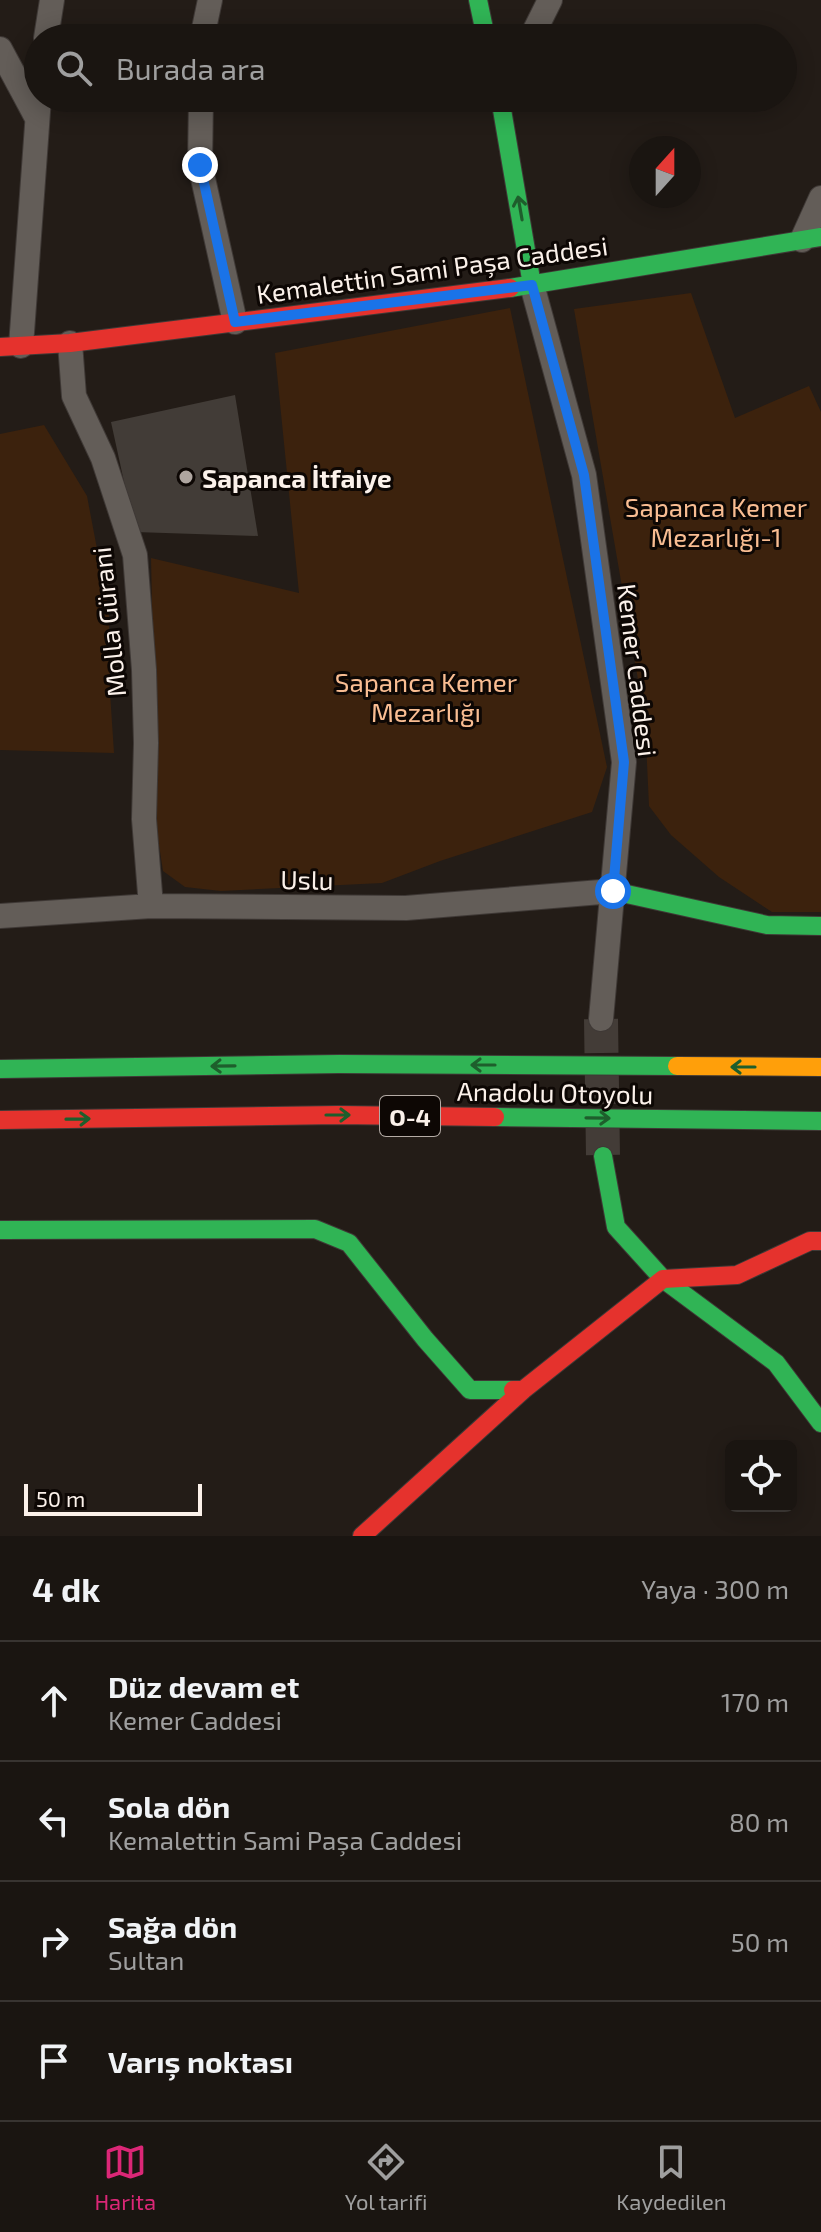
<!DOCTYPE html>
<html lang="tr">
<head>
<meta charset="utf-8">
<style>
  body { margin:0; font-family:"Exo 2",sans-serif; background:#27221f; color:#f1f3f6 }
  .controls { position:absolute; right:24px; bottom:24px; display:grid; overflow:hidden; border-radius:12px; box-shadow:0 4px 20px #0003 }
  .controls button { width:72px; height:72px; display:grid; place-items:center; padding:0; border:0; border-bottom:2px solid #383431; background:#1a1511; color:#f1f3f6; font:40px sans-serif }
  .compass { position:absolute; left:629px; top:136px; width:72px; height:72px; border-radius:50%; background:#1a1511; box-shadow:0 4px 20px #0003; rotate:21deg }
  .scale { position:absolute; left:24px; bottom:20px; width:178px; box-sizing:border-box; padding-left:8px; border:4px solid #fbf1ea; border-top:0; font-size:22px; line-height:28px; white-space:nowrap; color:#fbf1ea; -webkit-text-stroke:6px #0d0704; paint-order:stroke }
  .stop { position:absolute; width:24px; height:24px; margin:-18px; border:6px solid #1a73e8; border-radius:50%; background:#fff }
  .stop.end { background:#1a73e8; border-color:#fff; box-shadow:0 2px 8px #0008 }
  .list { margin:0; padding:0; list-style:none }
  h2 { display:flex; justify-content:space-between; align-items:center; height:104px; margin:0; padding:0 32px; font-size:34px }
  h2 small { font-size:26px; font-weight:400; color:#9f9f9f }
  .list li { display:grid; grid-template-columns:52px 1fr auto; gap:24px; align-items:center; box-sizing:border-box; height:120px; padding:0 32px; border-top:2px solid #383431 }
  .list b { display:block; font-size:30px; white-space:nowrap }
  .list p { margin:0; font-size:26px; white-space:nowrap; color:#9f9f9f }
  .list em { font-size:26px; font-style:normal; color:#9f9f9f }
  .icon { flex:none; width:44px; height:44px; fill:none; stroke:currentColor; stroke-width:2; stroke-linecap:round; stroke-linejoin:round }
  .map { position:relative; flex:none; width:821px; height:1536px; overflow:hidden }
  .search { position:absolute; background:#1a1511; box-shadow:0 4px 20px #0003; left:24px; right:24px; top:24px; height:88px; display:flex; align-items:center; gap:20px; box-sizing:border-box; padding:0 28px; border-radius:44px; color:#9f9f9f; font-size:30px }
  .sheet { height:584px; background:#1a1511 }
  nav { display:flex; justify-content:space-around; align-items:center; box-sizing:border-box; height:112px; border-top:2px solid #383431; background:#1a1511; font-size:22px; color:#9f9f9f }
  nav a { display:grid; justify-items:center; gap:4px }
  nav .on { color:#db2777 }
  .map>svg:first-child { display:block }
</style>
</head>
<body>
<div class="map">
<svg width="821" height="1536" viewBox="0 0 821 1536">
  <rect width="100%" height="100%" fill="#231c17"/>
  <path fill="#3c220d" d="M691 293 735 418 809 386 821 412V912H772L719 877 671 835 649 806 645 720 574 309Z
    M510 308 607 767 592 812 440 861 382 883 221 891 185 887 163 871 157 832 151 558 299 593 275 353Z
    M44 425 87 496 109 612 110 692 114 753 0 750V434Z"/>
  <path fill="#423c37" d="M235 395 258 536 135 532 111 422Z"/>
  <g fill="none" stroke-linecap="round" stroke-linejoin="round">
    <path stroke="#433c37" stroke-width="34" stroke-dasharray="34 17" stroke-linecap="butt" d="M601 1019 603 1156"/>
    <defs>
      <path id="street" d="M46 38 52 0
        M202 38 210 0
        M531 38 550 0
        M0 49 37 118
        M201 98 200 165 235 322
        M802 240 821 198
        M532 285 584 475 624 762 601 1019
        M70 343 74 396 103 458 135 555 144 670 146 743 144 819 151 906
        M21 346 39 98
        M0 916 151 906 406 908 613 891"/>
      <path id="fast" d="M478 0 486 38
        M500 98 532 285
        M510 288 821 237
        M613 891 767 925 821 926
        M0 1069 339 1064 677 1066
        M495 1117 821 1121
        M603 1156 616 1227 663 1279 776 1363 821 1423
        M0 1230 315 1229 349 1243 425 1339 470 1390H513"/>
      <path id="slow" d="M677 1066 821 1067"/>
      <path id="jam" d="M0 347 70 343 510 288
        M0 1120 338 1115 495 1117
        M513 1390H523L663 1279 737 1275 810 1241H821
        M362 1536 523 1390"/>
    </defs>
    <use href="#street" stroke="#3f3936" stroke-width="26"/>
    <use href="#fast" stroke="#3f3936" stroke-width="20"/>
    <use href="#slow" stroke="#3f3936" stroke-width="20"/>
    <use href="#jam" stroke="#3f3936" stroke-width="20"/>
    <use href="#street" stroke="#635d58" stroke-width="24"/>
    <use href="#fast" stroke="#30b455" stroke-width="18"/>
    <use href="#slow" stroke="#ff9f0a" stroke-width="18"/>
    <use href="#jam" stroke="#e5322d" stroke-width="18"/>
  </g>
  <defs><path id="oneway-shaft" d="M-6 0H5M1.5-3L5.5 0L1.5 3" fill="none" stroke-width="1.6" stroke-linecap="round" stroke-linejoin="round" transform="scale(2)"/></defs>
  <g stroke="#1e5e2c">
    <use href="#oneway-shaft" transform="translate(520 208) rotate(-100)"/>
    <use href="#oneway-shaft" transform="translate(483 1065) rotate(-180)"/>
    <use href="#oneway-shaft" transform="translate(223 1066) rotate(179)"/>
    <use href="#oneway-shaft" transform="translate(743 1067) rotate(-180)"/>
    <use href="#oneway-shaft" transform="translate(338 1115)"/>
    <use href="#oneway-shaft" transform="translate(598 1118) rotate(1)"/>
    <use href="#oneway-shaft" transform="translate(78 1119) rotate(-1)"/>
  </g>
  <g fill="none" stroke-linecap="round" stroke-linejoin="round">
    <path stroke="#1a73e8" stroke-width="10" d="M200 165 235 322 532 285 584 475 624 762 613 891"/>
  </g>
  <circle fill="#afa6a0" stroke="#0d0704" stroke-width="3" cx="186" cy="477" r="8"/>
  <g text-anchor="middle" dominant-baseline="central" stroke-width="6" stroke-linejoin="round" paint-order="stroke">
    <rect fill="#0d0704" stroke="#b4aba5" stroke-width="2" x="380" y="1096" width="60" height="40" rx="6"/>
    <g font-size="24" font-weight="bold" fill="#fbf1ea">
      <text x="410" y="1116">O-4</text>
    </g>
    <g font-size="26" fill="#fbf1ea" stroke="#0d0704">
      <text transform="translate(432 269) rotate(-8)">Kemalettin Sami Paşa Caddesi</text>
      <text transform="translate(108 622) rotate(-96)">Molla Gürani</text>
      <text transform="translate(638 670) rotate(83)">Kemer Caddesi</text>
      <text transform="translate(307 879) rotate(1)">Uslu</text>
      <text transform="translate(555 1092) rotate(1)">Anadolu Otoyolu</text>
    </g>
    <g font-size="26" font-weight="bold" fill="#fbf1ea" stroke="#0d0704" text-anchor="start">
      <text x="202" y="477">Sapanca İtfaiye</text>
    </g>
    <g font-size="26" fill="#f9bd92" stroke="#0d0704">
      <text x="716" y="506">Sapanca Kemer<tspan x="716" dy="30">Mezarlığı-1</tspan></text>
      <text x="426" y="681">Sapanca Kemer<tspan x="426" dy="30">Mezarlığı</tspan></text>
    </g>
  </g>
</svg>
<div class="controls">
<button><svg class="icon" aria-label="locate" viewBox="0 0 24 24"><circle cx="12" cy="12" r="6"/><path d="M12 2v4M12 18v4M2 12h4M18 12h4"/></svg></button>
</div>
<svg class="compass" viewBox="-18 -18 36 36"><path d="M0-13l5 13h-10z" fill="#e53935"/><path d="M0 13l5-13h-10z" fill="#9f9f9f"/></svg>
<div class="scale">50 m</div>
<div class="stop" style="left:613px;top:891px"></div>
<div class="stop end" style="left:200px;top:165px"></div>
<div class="search"><svg class="icon" aria-label="search" viewBox="0 0 24 24"><circle cx="10" cy="10" r="6"/><path d="M15 15l6 6"/></svg>Burada ara</div>
</div>
<section class="sheet">
<h2>4 dk<small>Yaya · 300 m</small></h2>
<ul class="list">
<li><svg class="icon" aria-label="ahead" viewBox="0 0 24 24"><path d="M12 20V5M6 11l6-6 6 6"/></svg><div><b>Düz devam et</b><p>Kemer Caddesi</p></div><em>170 m</em></li>
<li><svg class="icon" aria-label="left" viewBox="0 0 24 24"><path d="M17 20v-9H6M10 6l-5 5 5 5"/></svg><div><b>Sola dön</b><p>Kemalettin Sami Paşa Caddesi</p></div><em>80 m</em></li>
<li><svg class="icon" aria-label="right" viewBox="0 0 24 24"><path d="M7 20v-9h11M14 6l5 5-5 5"/></svg><div><b>Sağa dön</b><p>Sultan</p></div><em>50 m</em></li>
<li><svg class="icon" aria-label="arrive" viewBox="0 0 24 24"><path d="M6 21V4h12l-3 4 3 4H6"/></svg><div><b>Varış noktası</b></div></li>
</ul>
</section>
<nav>
<a class="on"><svg class="icon" aria-label="map" viewBox="0 0 24 24"><path d="M3 6l6-2 6 2 6-2v14l-6 2-6-2-6 2zM9 4v14M15 6v14"/></svg>Harita</a>
<a><svg class="icon" aria-label="directions" viewBox="0 0 24 24"><path d="M12 3l9 9-9 9-9-9zM9 14v-3h6M13 9l2 2-2 2"/></svg>Yol tarifi</a>
<a><svg class="icon" aria-label="saved" viewBox="0 0 24 24"><path d="M7 4h10v16l-5-4-5 4z"/></svg>Kaydedilen</a>
</nav>
</body>
</html>
